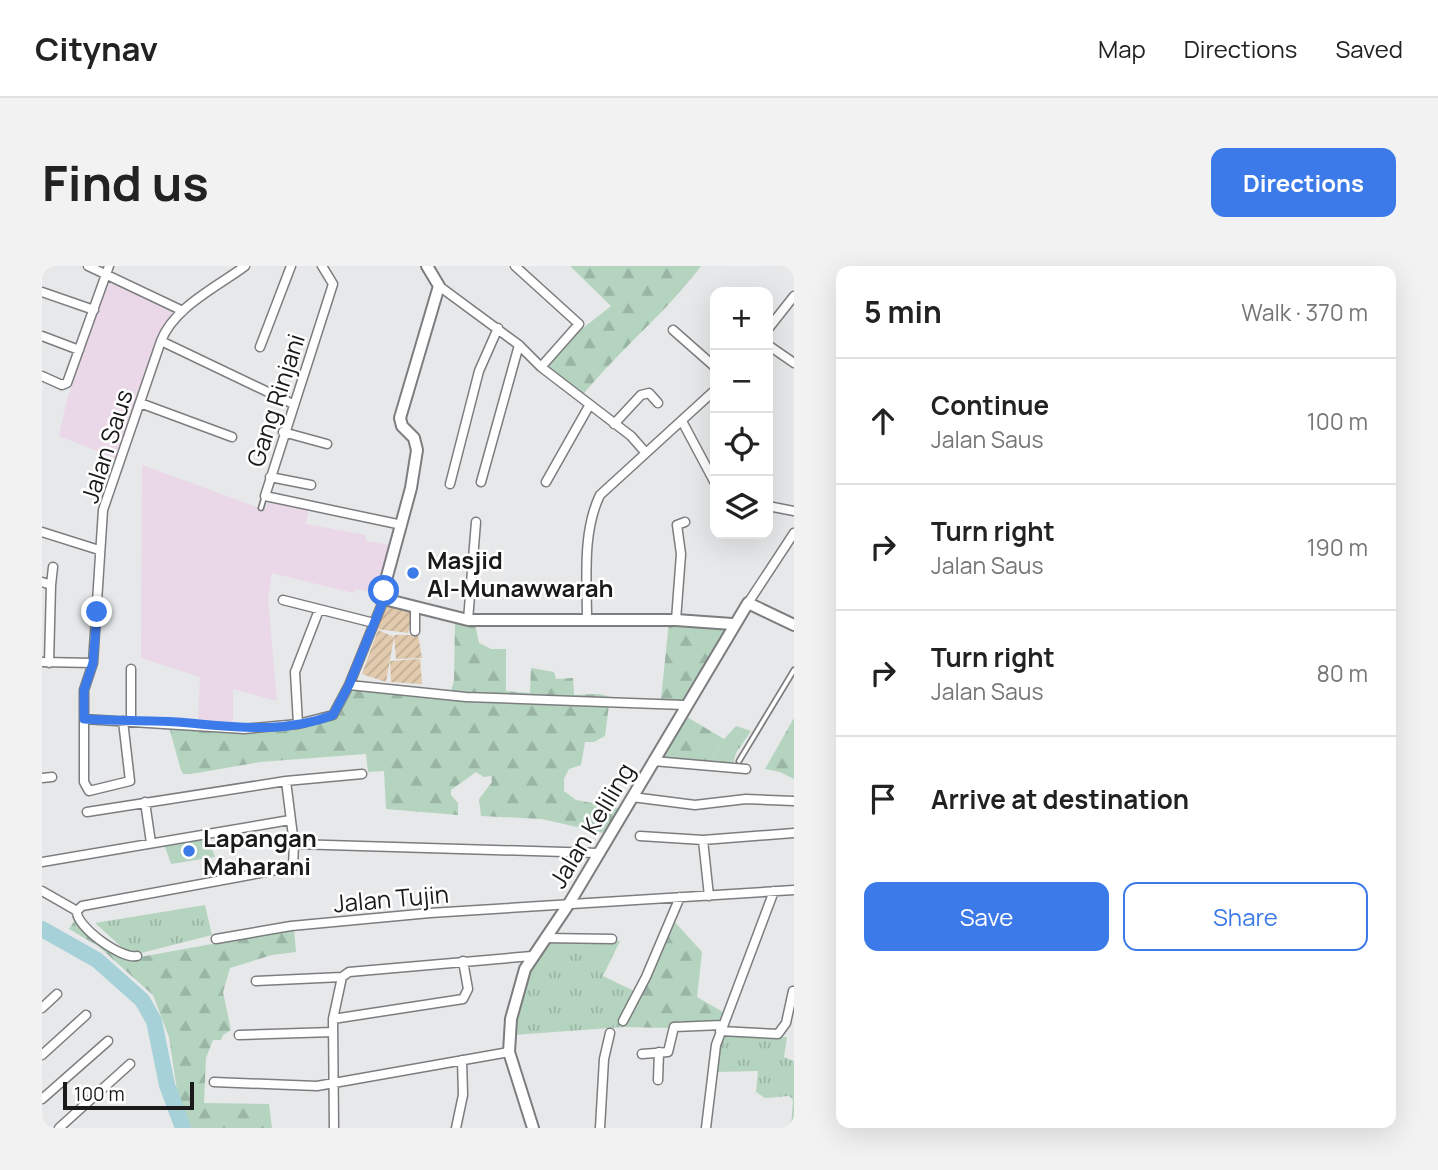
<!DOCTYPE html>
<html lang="en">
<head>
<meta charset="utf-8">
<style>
  body { margin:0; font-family:Manrope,sans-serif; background:#f2f2f2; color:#222 }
  .controls { position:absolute; right:21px; top:21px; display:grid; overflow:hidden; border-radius:14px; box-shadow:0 7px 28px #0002 }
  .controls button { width:63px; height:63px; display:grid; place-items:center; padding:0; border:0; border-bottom:2px solid #e0e0e0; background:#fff; color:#222; font:35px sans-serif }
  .scale { position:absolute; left:21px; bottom:18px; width:131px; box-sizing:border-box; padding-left:7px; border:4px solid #1a1a1a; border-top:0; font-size:19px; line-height:24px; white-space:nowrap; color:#1a1a1a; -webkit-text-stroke:5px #fff; paint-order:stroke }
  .stop { position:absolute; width:21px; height:21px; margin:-16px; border:5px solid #3c7ae9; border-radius:50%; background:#fff }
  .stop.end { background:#3c7ae9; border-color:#fff; box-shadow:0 2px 7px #0008 }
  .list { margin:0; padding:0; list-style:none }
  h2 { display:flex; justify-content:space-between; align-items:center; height:91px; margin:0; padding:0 28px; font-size:30px }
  h2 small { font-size:23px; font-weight:400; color:#767676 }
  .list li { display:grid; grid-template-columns:46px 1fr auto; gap:21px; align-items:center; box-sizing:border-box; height:126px; padding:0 28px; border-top:2px solid #e0e0e0 }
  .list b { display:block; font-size:26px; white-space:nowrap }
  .list p { margin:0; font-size:23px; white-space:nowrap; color:#767676 }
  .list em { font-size:23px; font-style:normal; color:#767676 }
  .actions { display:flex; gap:14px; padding:21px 28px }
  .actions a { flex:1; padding:16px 0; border:2px solid #3c7ae9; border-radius:14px; text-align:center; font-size:24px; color:#3c7ae9 }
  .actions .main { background:#3c7ae9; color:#fff }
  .icon { flex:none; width:38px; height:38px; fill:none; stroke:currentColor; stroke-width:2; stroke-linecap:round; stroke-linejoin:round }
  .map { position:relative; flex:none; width:752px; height:862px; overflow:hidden; border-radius:14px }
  header { display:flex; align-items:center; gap:42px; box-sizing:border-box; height:98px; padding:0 35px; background:#fff; border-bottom:2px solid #e0e0e0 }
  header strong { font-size:33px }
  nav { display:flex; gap:38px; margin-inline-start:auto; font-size:24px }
  .intro { display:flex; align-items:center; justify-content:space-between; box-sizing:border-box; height:168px; padding:0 42px }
  h1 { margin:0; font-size:49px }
  .button { padding:18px 32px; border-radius:14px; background:#3c7ae9; color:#fff; font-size:24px; font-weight:700 }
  main { display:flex; gap:42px; padding:0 42px }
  aside { flex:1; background:#fff; border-radius:14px; box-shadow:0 7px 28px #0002 }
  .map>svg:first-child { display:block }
</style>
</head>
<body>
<header>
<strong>Citynav</strong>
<nav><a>Map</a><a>Directions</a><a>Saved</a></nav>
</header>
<div class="intro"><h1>Find us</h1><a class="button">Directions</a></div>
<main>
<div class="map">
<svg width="752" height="862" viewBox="0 0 752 862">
  <defs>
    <pattern id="grass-tufts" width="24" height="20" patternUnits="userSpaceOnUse" patternTransform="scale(1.75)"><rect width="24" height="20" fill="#b4d4bf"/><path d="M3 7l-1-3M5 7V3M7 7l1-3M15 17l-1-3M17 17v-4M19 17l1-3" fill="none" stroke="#9ab5a4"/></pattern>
    <pattern id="forest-firs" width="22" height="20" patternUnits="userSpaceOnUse" patternTransform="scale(1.75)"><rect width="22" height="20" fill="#b4d4bf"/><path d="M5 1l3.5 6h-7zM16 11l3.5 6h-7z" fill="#9ab5a4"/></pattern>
    <pattern id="building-hatch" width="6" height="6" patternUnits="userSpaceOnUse" patternTransform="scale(1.75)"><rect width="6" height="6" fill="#e2caae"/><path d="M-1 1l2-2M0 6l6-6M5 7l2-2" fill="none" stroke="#c1ad95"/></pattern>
  </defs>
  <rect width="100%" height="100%" fill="#e7e8e9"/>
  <path fill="#ead7e7" d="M65 16 136 44 115 75 75 193 17 170 25 134Z
    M100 199 223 244 227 233 267 242 264 258 324 269V275L349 279 334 327 314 323 312 327 230 307 226 334 235 435 191 423V459L156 455 158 411 99 392Z"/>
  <path fill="url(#grass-tufts)" d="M694 460 709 465 694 487 691 498 668 496 682 473Z
    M163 639 170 669 99 687H86L53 657Z
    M504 675H578L561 710 598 728 582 761 471 769 482 713Z
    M679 770 745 771 742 791 752 795V862H749L751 834 747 830 723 832 714 826 716 805 675 806Z"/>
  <path fill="url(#forest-firs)" d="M528 0H659C623 48 576 85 539 131L503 102 526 74 569 40Z
    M413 356 433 358 437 377 449 383H464V425L488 427 489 402 512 406 514 413 531 412 532 429 557 428 581 434 583 442 567 439 563 470 552 476H543L539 499 527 503 522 513V525L534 534 576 542 575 550 561 567 500 553 439 550 437 533 450 516 449 510 442 511 434 506 409 524V529L416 537V549L344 543 342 505 326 506 324 488 218 496 149 508H141L139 504 127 461C173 464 257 473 297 450L309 421 407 431 412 415Z
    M627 356 683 360 680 372 642 435 619 433Z
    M645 451 682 473 668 496 614 493 639 452Z
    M752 452V513L738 506 723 503Z
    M33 654 48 668 87 693 252 663 254 686 230 689 188 702 181 726 189 764 181 769 179 774H171L164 792 162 837 227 838 230 862H149L135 825 127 771 111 729 56 680 27 663Z
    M631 654 660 686 655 731 681 746 678 756 639 755 627 762 582 761Z"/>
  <path fill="#b4d4bf" d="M165 570 173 591 129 598 122 578Z"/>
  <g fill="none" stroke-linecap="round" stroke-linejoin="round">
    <path stroke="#a6d1d9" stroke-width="16" d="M0 663 55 694 100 734 112 755 125 819 141 862"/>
  </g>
  <path fill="url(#building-hatch)" d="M344 336 371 343 366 367 335 363Z
    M336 364 352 371 344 416 320 408Z
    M352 369H376L380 392 354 393Z
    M378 393 380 418 349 416 348 395Z"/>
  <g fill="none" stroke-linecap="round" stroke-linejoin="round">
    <defs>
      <path id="lane" d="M219 242 222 232
        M697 495 752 404"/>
      <path id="street" d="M46 0 141 45
        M203 0C175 21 132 41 119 75L61 244 51 397 42 424V453L202 463 256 458 291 449 307 419 342 333
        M280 0 291 18 223 230 360 259
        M473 0 537 58 499 101
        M397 20 477 79 499 101 589 170 604 187
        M0 26 52 44
        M726 63 752 30
        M631 64 673 101
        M0 70 37 84
        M119 75 251 138
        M726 79 752 97
        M218 81 249 0
        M0 110 20 119 25 117 67 0
        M98 137 190 171
        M641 157 673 217
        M572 158 599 129 607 127 616 137
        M241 166 285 178
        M228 211 269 219
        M439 216 477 79
        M504 216 547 140
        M408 218 437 105 456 62
        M726 240 752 245
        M0 266 57 284
        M0 316 9 319 7 397
        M9 319 11 301
        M241 334 332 357
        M706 337 752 267
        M373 341V365
        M426 354 434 256
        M545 354C545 314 540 266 558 229L673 124
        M634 354 639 288 635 259 643 256
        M0 396 51 397
        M89 403V455
        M307 419 424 431 642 439
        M42 453V516L47 525 88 515 81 455
        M256 458 253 406 277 344
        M611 495 704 503
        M0 512 10 511
        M590 531 653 539 704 533 752 535
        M103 536 109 577
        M45 546 244 515 320 508
        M598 570 661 574 752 567
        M661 574 667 630
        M252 578 555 587
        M0 596 248 554
        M0 625 35 645
        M35 645 40 640 251 601 252 578 244 515
        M35 645C33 660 80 694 95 690
        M503 672 570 673
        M174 673 249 660 388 647 752 624
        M214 715 300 711
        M0 742 15 728
        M291 753 421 733 426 723 421 695
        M581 755 604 711 638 631
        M678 765 736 768 744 757 751 725
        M197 769 291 766
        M600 788 626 786 632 761 680 759
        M0 789 44 749
        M616 814 617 786
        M172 816 275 820 467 786
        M0 833 66 775
        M17 862 88 798
        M292 862 291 753 300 711 307 706 490 690
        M414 862 421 829 420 794
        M558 862 562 793 568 767
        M664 862 674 779 732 625"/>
      <path id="secondary" d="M385 0 397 20 358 152 360 160 372 172 375 184 369 222 344 314 342 333 426 354H634L690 358
        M491 862 467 786 469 753 483 703 528 636 706 337 752 359"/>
    </defs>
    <use href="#lane" stroke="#7c7d7f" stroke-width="7"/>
    <use href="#street" stroke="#7c7d7f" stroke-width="11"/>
    <use href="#secondary" stroke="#7c7d7f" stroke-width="14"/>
    <use href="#lane" stroke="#fff" stroke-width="3.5"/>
    <use href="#street" stroke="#fff" stroke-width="8"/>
    <use href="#secondary" stroke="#fff" stroke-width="10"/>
  </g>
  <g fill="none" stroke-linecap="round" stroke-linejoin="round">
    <path stroke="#3c7ae9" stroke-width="9" d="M55 346 51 397 42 424V453C73 455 104 454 135 456 187 460 241 469 291 449L307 419 342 333V325"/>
  </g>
  <g fill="#3c7ae9" stroke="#fff" stroke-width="2.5">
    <circle cx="371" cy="307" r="7"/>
    <circle cx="147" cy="585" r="7"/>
  </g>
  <g text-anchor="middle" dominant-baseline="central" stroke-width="5" stroke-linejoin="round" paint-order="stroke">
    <g font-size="24" fill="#1a1a1a" stroke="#fff">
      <text transform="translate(233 134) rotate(-72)">Gang Rinjani</text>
      <text transform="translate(64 180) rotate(-72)">Jalan Saus</text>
      <text transform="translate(549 559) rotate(-59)">Jalan Keliling</text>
      <text transform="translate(349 632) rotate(-5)">Jalan Tujin</text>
    </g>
    <g font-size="24" font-weight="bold" fill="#1a1a1a" stroke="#fff" text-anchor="start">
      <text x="385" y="293">Masjid<tspan x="385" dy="28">Al-Munawwarah</tspan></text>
      <text x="161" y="571">Lapangan<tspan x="161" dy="28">Maharani</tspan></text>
    </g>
  </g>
</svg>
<div class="controls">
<button>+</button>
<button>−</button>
<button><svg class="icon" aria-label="locate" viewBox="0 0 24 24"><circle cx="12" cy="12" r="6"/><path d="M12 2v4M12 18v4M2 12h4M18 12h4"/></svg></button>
<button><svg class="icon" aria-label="layers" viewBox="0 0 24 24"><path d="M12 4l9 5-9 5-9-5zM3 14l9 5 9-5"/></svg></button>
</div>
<div class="scale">100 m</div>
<div class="stop" style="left:342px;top:325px"></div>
<div class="stop end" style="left:55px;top:346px"></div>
</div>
<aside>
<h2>5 min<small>Walk · 370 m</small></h2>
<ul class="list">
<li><svg class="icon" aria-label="ahead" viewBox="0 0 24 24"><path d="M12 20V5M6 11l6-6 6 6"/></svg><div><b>Continue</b><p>Jalan Saus</p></div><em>100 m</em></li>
<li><svg class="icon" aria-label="right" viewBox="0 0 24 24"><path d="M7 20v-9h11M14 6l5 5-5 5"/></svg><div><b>Turn right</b><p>Jalan Saus</p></div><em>190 m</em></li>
<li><svg class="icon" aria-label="right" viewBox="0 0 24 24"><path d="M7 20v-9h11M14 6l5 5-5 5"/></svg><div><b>Turn right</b><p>Jalan Saus</p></div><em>80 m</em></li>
<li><svg class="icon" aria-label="arrive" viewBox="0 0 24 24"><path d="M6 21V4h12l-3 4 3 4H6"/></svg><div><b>Arrive at destination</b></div></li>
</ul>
<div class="actions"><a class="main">Save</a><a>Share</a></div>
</aside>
</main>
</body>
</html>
